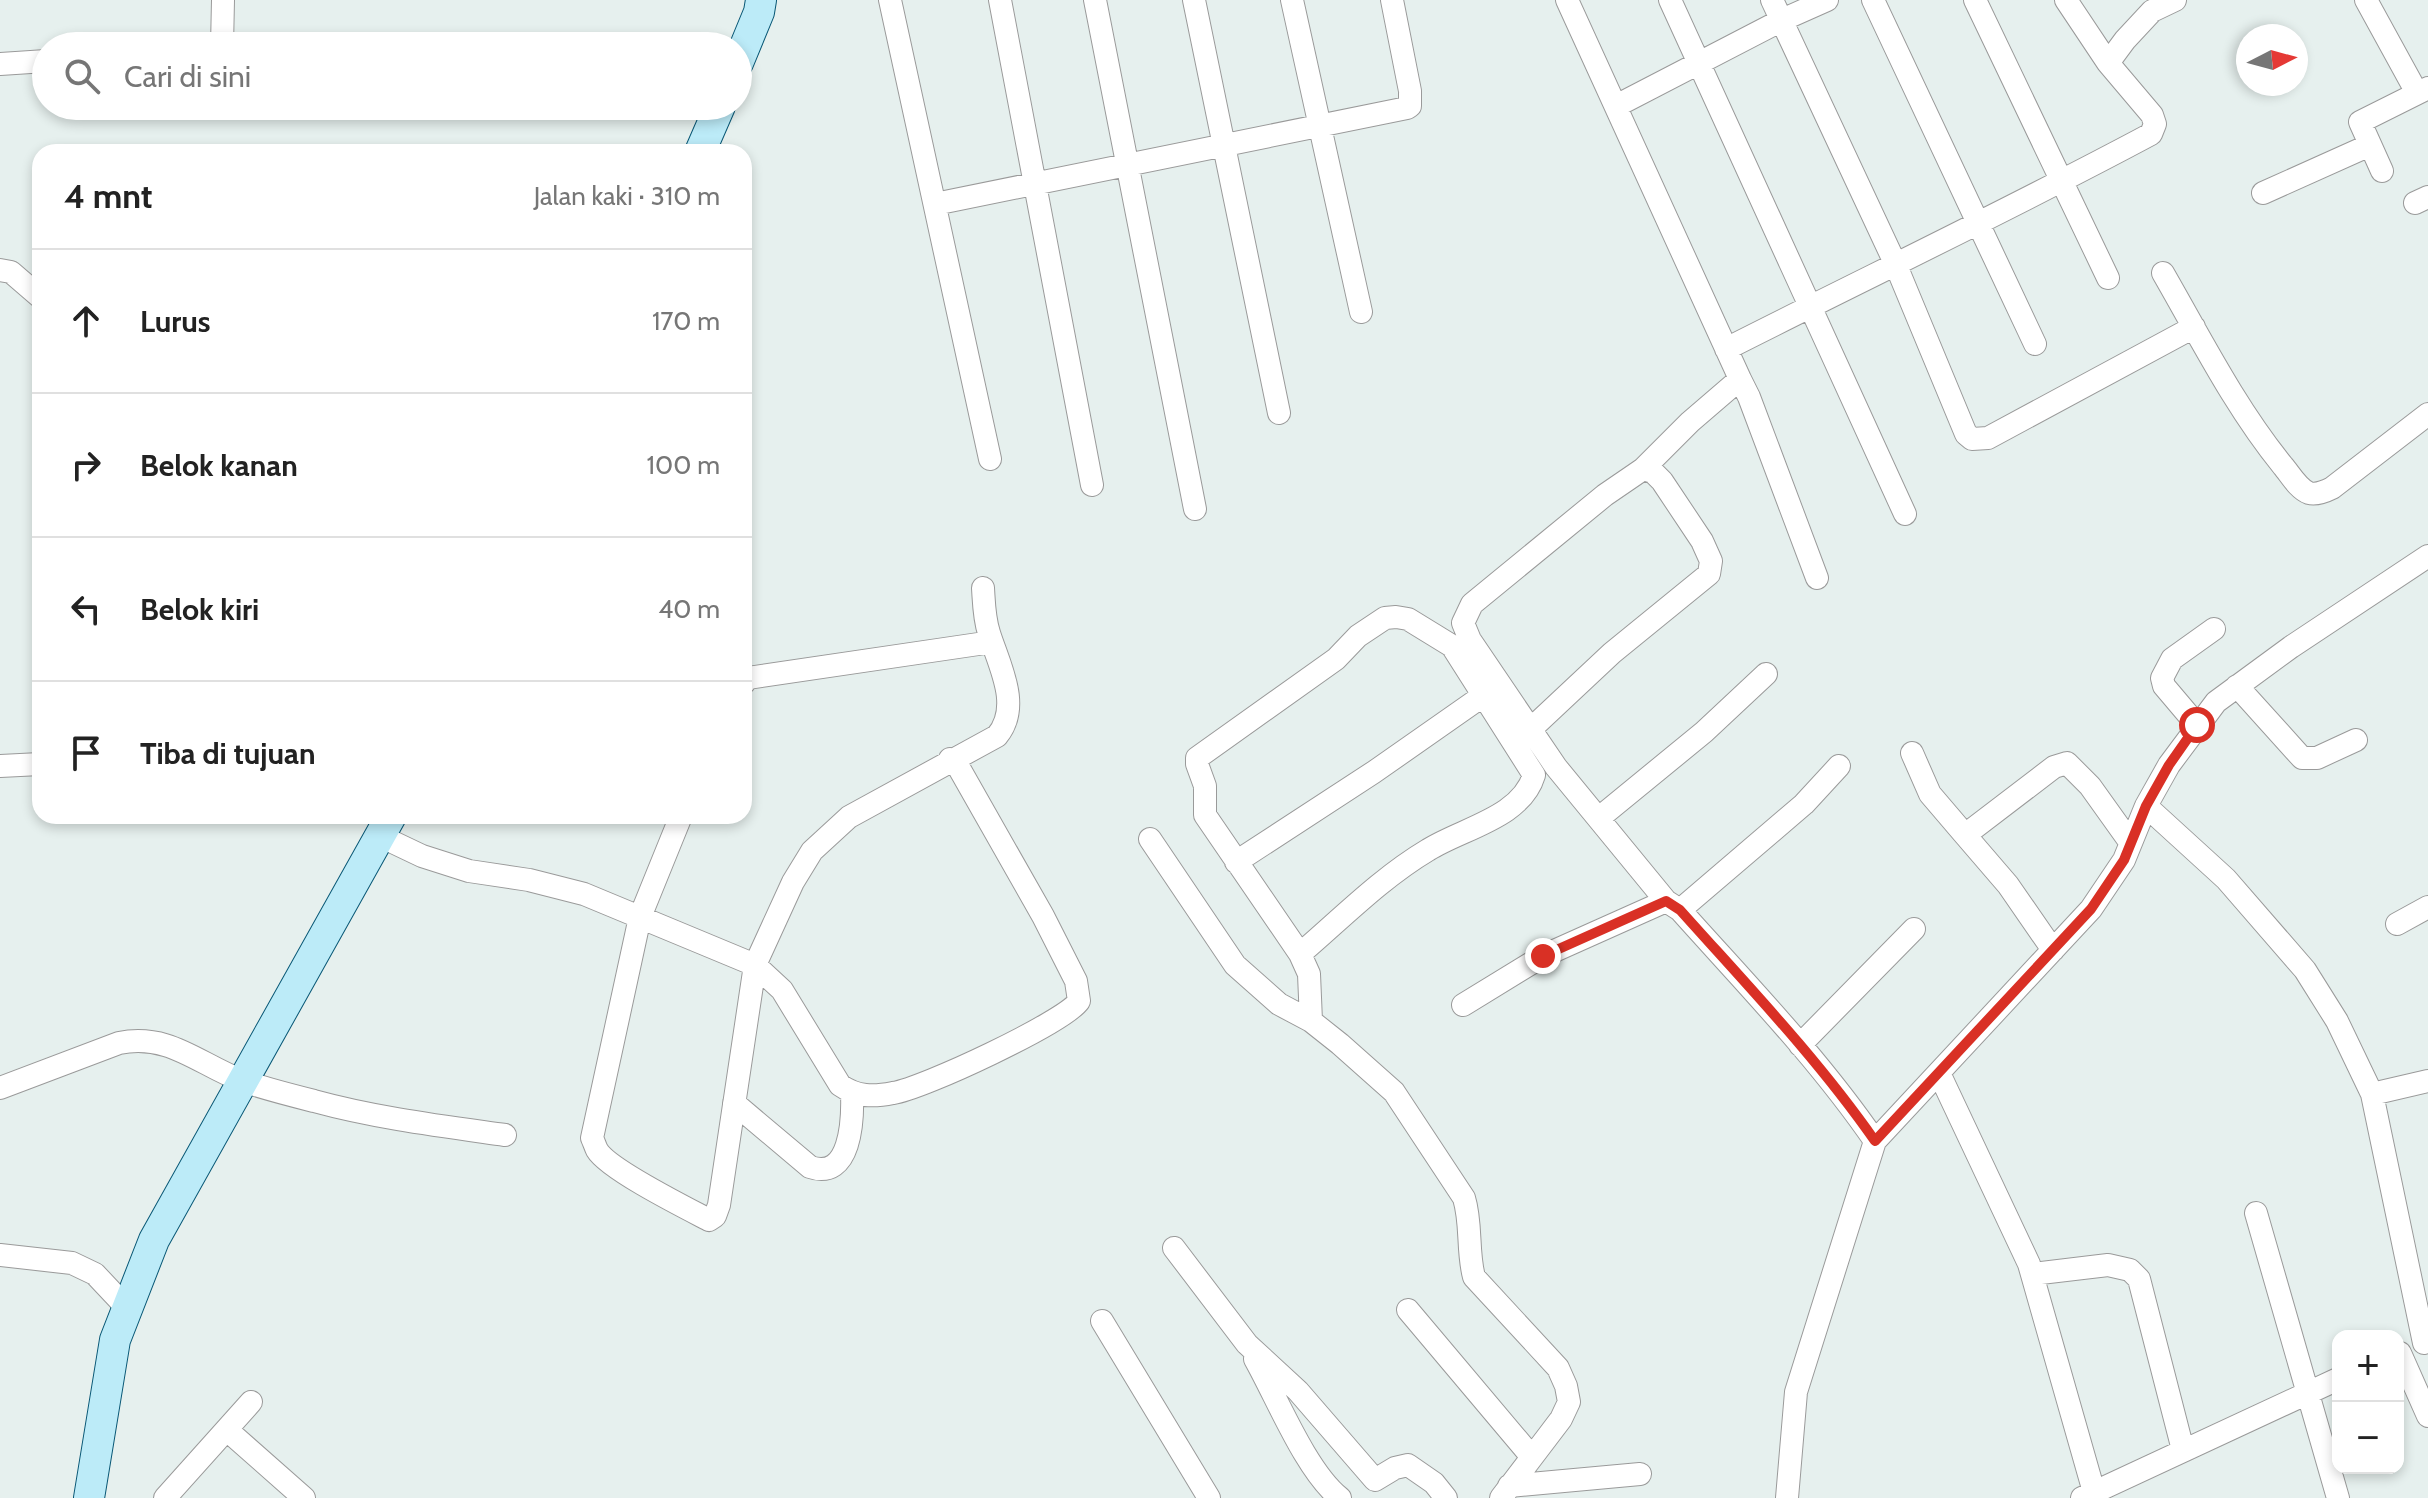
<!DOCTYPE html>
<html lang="id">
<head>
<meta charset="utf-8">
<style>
  body { margin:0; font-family:Cabin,sans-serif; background:#f2f2f2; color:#222 }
  .controls { position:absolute; right:24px; bottom:24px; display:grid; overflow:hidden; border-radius:16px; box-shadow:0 4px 12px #0003 }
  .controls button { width:72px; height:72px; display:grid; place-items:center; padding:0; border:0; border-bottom:2px solid #e0e0e0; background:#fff; color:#222; font:40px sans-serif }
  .compass { position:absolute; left:2236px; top:24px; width:72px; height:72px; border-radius:50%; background:#fff; box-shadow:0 4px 12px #0003; rotate:84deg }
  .stop { position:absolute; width:24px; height:24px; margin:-18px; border:6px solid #d93025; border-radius:50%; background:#fff }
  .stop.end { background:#d93025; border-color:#fff; box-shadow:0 2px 8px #0008 }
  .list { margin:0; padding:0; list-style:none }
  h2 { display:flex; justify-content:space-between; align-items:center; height:104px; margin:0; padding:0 32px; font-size:34px }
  h2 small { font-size:26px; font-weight:400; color:#767676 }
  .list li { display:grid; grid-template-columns:52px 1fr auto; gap:24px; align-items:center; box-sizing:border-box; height:144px; padding:0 32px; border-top:2px solid #e0e0e0 }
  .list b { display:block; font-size:30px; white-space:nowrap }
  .list em { font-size:26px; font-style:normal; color:#767676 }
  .icon { flex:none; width:44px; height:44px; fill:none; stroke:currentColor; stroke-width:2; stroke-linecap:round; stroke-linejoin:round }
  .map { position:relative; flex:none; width:2428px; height:1498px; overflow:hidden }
  .search { position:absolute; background:#fff; box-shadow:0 4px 12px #0003; left:32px; top:32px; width:720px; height:88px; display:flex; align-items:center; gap:20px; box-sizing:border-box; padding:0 28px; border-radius:44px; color:#767676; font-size:30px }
  .panel { position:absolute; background:#fff; box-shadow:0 4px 12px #0003; left:32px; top:144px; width:720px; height:680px; border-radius:24px }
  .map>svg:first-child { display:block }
</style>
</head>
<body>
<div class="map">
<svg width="2428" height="1498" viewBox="0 0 2428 1498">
  <rect width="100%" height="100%" fill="#e6f0ee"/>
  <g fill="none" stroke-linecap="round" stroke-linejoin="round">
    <defs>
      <path id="street" d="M890 0 990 459
        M1000 0 1092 485
        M1095 0 1195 509
        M1194 0 1279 413
        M1292 0 1361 312
        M1567 0 1740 379
        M1670 0 1905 514
        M1772 0 1895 263 1966 434 1972 439 1988 438 2194 327
        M1873 0 2035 344
        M1975 0 2108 278
        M2066 0 2108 63
        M2366 0 2417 93
        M222 46 223 0
        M0 64 46 61
        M1616 106 1782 20 1827 0
        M2382 171 2360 122 2428 88
        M2263 193 2370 145
        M2415 203 2428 197
        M935 204 1407 108 1410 106V91L1392 0
        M0 270 11 272 40 297
        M2163 273C2201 339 2235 407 2283 466 2290 474 2298 489 2309 493 2316 495 2326 491 2332 488L2428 414
        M1726 349C1868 277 2011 209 2151 134L2155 124 2152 115 2108 63 2125 40 2152 11 2175 0
        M1643 469 1690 422 1740 379 1749 397 1817 578
        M744 683 748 678 992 642
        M2237 686 2302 758H2317L2356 740
        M2197 725 2164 686 2162 678 2172 659 2214 629
        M1532 728 1612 653 1709 574 1711 561 1702 541 1662 481 1653 472 1643 469 1605 495 1472 604 1463 623 1470 640 1556 767 1666 901 1680 910C1747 985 1818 1058 1875 1141
        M1912 753 1930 794 1965 835
        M0 766 40 764
        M2146 806 2226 879 2305 970 2337 1021 2372 1094 2424 1343
        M681 816 640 917 592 1138C594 1142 595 1146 597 1150 608 1169 686 1208 709 1220L715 1216 719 1205 755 965 793 882 812 851 849 817 997 736C1022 706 999 665 989 633 984 618 984 603 983 588
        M1599 818 1704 732 1766 674
        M380 836 422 856 469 871 529 880 584 894 755 965 782 990 840 1085C857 1097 873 1097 893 1093 922 1089 1065 1022 1079 1001L1076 981 1043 916 959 768 950 759
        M1150 839 1235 965 1279 1004 1311 1021 1340 1044 1394 1092 1464 1198C1472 1224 1467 1251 1474 1277L1558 1368 1566 1386 1569 1402 1561 1419 1501 1498
        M1236 862 1374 772 1484 695
        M1680 910 1804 804 1839 766
        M2397 924 2428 907
        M2053 950 2008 885 1965 835 2054 767 2067 763 2090 786 2130 842
        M1300 954C1341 919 1381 878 1428 850 1463 828 1521 818 1534 775L1452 646 1408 619 1396 617 1385 618 1358 636 1336 659 1197 758V764L1205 786V815L1300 954 1309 974 1311 1021
        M1463 1005 1543 956 1666 901
        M1800 1045 1914 929
        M1939 1073 2029 1264 2094 1492
        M0 1088 119 1043C170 1033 198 1064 243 1081 266 1089 290 1095 314 1101 376 1118 441 1126 505 1135
        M2372 1094 2428 1081
        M734 1103 810 1167C851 1181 853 1120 852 1093
        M2256 1213 2338 1498
        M1174 1248 1247 1344 1298 1391 1375 1480 1395 1468 1408 1465 1434 1483 1446 1498
        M0 1255 72 1263 95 1274 127 1308
        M2032 1274 2108 1265 2130 1270 2139 1279 2183 1450
        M1408 1310 1531 1456
        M1102 1321 1209 1498
        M2400 1353 2428 1416
        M1255 1359C1277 1398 1306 1471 1340 1498
        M227 1430 304 1498
        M1509 1486 1640 1474
        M165 1498 251 1402
        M1787 1498 1796 1392 1875 1141 2091 909 2124 860 2146 806 2169 765 2216 702 2291 647 2428 556
        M2082 1498 2338 1379"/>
      <path id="secondary" d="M738 63 759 12 761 0
        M700 152 720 106
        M89 1498 115 1340 154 1240 391 816"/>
    </defs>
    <use href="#street" stroke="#9a9a9a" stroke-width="24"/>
    <use href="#secondary" stroke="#085775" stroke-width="32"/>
    <use href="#street" stroke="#fff" stroke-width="22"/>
    <use href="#secondary" stroke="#bcebf8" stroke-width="30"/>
  </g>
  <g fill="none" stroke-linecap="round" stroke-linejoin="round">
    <path stroke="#d93025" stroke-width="10" d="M1543 956 1666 901 1680 910C1747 985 1817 1058 1875 1141L2091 909 2124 860 2146 806 2169 765 2197 725"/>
  </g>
</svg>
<div class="controls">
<button>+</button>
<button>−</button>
</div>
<svg class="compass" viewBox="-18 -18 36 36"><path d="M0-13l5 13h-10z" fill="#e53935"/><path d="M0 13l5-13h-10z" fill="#767676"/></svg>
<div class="stop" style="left:2197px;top:725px"></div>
<div class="stop end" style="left:1543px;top:956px"></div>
<div class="search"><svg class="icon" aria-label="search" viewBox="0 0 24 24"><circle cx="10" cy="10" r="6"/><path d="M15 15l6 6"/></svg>Cari di sini</div>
<section class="panel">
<h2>4 mnt<small>Jalan kaki · 310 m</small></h2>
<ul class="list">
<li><svg class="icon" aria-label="ahead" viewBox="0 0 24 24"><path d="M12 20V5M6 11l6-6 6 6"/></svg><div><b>Lurus</b></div><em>170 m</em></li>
<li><svg class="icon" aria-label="right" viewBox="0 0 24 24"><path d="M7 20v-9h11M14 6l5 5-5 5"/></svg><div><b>Belok kanan</b></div><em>100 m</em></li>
<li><svg class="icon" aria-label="left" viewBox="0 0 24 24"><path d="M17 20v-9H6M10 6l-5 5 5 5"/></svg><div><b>Belok kiri</b></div><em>40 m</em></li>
<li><svg class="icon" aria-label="arrive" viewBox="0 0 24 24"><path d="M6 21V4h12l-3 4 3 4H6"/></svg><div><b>Tiba di tujuan</b></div></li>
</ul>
</section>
</div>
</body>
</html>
